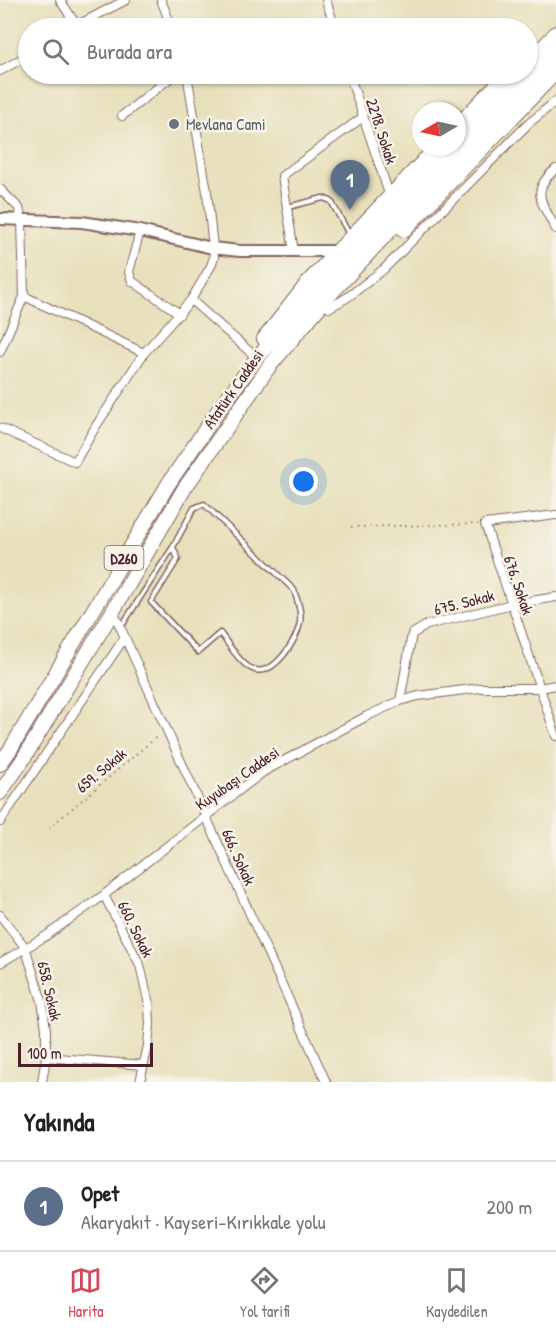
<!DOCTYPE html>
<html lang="tr">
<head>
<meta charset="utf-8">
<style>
  body { margin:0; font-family:"Patrick Hand",sans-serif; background:#f6f6f6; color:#222 }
  .compass { position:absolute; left:412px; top:102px; width:54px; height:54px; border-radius:50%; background:#fff; box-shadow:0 2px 4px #0004; rotate:261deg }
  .scale { position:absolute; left:18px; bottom:15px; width:135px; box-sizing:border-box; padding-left:6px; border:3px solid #4a1f2b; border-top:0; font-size:16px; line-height:21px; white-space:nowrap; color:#4a1f2b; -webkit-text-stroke:4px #f7f3e8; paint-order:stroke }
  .you { position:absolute; left:304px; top:482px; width:21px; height:21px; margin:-15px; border:4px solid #fff; border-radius:50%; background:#1a73e8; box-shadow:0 0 0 9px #1a73e833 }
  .badge { display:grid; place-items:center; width:39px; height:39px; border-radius:50%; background:#d1495b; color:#fff; font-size:20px; font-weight:700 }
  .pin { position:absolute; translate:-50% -50px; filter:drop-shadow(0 2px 3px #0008) }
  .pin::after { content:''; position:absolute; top:32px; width:21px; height:18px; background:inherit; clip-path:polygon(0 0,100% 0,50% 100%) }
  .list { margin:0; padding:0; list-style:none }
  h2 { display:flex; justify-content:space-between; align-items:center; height:78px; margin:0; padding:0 24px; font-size:26px }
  h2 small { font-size:20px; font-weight:400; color:#767676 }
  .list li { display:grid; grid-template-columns:39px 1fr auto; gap:18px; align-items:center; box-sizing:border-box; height:90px; padding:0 24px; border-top:2px solid #e0e0e0 }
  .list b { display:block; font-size:22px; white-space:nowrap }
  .list p { margin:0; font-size:20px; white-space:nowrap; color:#767676 }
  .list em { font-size:20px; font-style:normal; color:#767676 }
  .icon { flex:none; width:33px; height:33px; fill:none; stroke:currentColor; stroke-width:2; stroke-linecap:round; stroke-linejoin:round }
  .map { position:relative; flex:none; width:556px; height:1082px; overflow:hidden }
  .search { position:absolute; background:#fff; box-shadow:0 2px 4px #0004; left:18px; right:18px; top:18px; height:66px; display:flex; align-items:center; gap:15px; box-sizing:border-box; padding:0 21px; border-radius:33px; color:#767676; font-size:22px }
  .sheet { height:168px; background:#fff }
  nav { display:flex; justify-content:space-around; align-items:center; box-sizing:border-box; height:84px; border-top:2px solid #e0e0e0; background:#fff; font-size:16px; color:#767676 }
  nav a { display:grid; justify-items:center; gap:3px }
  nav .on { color:#d1495b }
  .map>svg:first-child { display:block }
</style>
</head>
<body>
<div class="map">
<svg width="556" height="1082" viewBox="0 0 556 1082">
  <rect width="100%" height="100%" fill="#f7f3e8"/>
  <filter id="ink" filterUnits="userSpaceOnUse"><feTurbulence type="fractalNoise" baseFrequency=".0167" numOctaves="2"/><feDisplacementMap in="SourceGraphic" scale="12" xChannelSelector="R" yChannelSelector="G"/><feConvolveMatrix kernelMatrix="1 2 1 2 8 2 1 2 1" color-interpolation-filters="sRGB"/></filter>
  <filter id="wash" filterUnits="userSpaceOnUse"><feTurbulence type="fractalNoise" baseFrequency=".008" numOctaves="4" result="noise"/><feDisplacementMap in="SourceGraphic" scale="24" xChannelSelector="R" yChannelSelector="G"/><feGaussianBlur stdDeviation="1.35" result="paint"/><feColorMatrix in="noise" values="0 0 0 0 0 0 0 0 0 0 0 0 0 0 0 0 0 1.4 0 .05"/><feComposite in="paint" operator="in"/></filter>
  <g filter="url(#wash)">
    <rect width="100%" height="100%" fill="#e7e0bc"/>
  </g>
  <g filter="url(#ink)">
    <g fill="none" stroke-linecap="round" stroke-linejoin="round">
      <defs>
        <path id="lane" d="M288 207 323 198 331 201 349 234
          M121 627 173 547 194 508 204 504 294 590C297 600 302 611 300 622 298 639 275 675 255 670 242 667 228 643 220 633L198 652 151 602 178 559 173 547"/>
        <path id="street" d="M60 0 77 26
          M161 0 172 28
          M326 0 335 28
          M72 28 126 0
          M318 28 334 24
          M0 71 28 55
          M187 74 207 192 214 257 211 266 191 300
          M349 74 390 197
          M122 116 175 74
          M556 169C529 191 542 203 556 229
          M0 189 19 208 22 220 24 296 0 352
          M140 231 129 272 132 281 180 314
          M294 252 282 176 363 117
          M24 296 144 353
          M329 308 348 297 384 269 528 124 556 101
          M0 428 75 462 96 426 144 353 191 300 257 358
          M556 515 485 524 556 736
          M113 611 326 1082
          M400 701 412 634 427 625 512 604 556 597
          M0 822 125 637
          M104 895 140 965 149 1004 150 1024 148 1045 140 1082
          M0 915 25 947 42 1001 46 1029V1057L42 1082
          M0 963 46 936 104 895 263 772 367 716 400 701 418 696 480 688H540L556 685
          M46 1057 144 1065"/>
        <path id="secondary" d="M0 219 82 222 140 231 212 248 240 251H338"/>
        <path id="highway" d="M528 64 556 33
          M457 126 507 74
          M457 141 519 74
          M404 230 556 72
          M264 339 310 280 437 147
          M0 764 10 750 169 483 222 405 257 358 331 276 451 147
          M0 793 22 761 113 611 184 489 268 368 325 300 556 52"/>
      </defs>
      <use href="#lane" stroke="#81635e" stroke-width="7"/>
      <use href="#street" stroke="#81635e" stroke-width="10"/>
      <use href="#secondary" stroke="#81635e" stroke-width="14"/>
      <use href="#highway" stroke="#81635e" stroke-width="16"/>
      <path stroke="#81635e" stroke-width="1.5" stroke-dasharray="1.5 4.5" stroke-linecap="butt" d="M351 527 478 524
        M49 828 159 735"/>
      <use href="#lane" stroke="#fff" stroke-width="4"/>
      <use href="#street" stroke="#fff" stroke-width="8"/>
      <use href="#secondary" stroke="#fff" stroke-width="10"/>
      <use href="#highway" stroke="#fff" stroke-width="14"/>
    </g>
  </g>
  <circle fill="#6b7280" stroke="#f7f3e8" stroke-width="2" cx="174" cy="124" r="6"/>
  <g text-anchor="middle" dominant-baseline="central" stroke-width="5" stroke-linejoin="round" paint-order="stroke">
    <rect fill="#f7f3e8" stroke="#7e5f64" stroke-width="1.5" x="104.5" y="546" width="39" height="24" rx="4.5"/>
    <g font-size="15" font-weight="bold" fill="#4a1f2b">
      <text x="124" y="558">D260</text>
    </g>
    <g font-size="16" fill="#5b616d" stroke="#f7f3e8" text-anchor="start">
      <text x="186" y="124">Mevlana Cami</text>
    </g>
    <g font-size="16" fill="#4a1f2b" stroke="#f7f3e8">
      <text transform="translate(382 131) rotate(72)">2218. Sokak</text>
      <text transform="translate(233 389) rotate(-55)">Atatürk Caddesi</text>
      <text transform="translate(519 585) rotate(71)">676. Sokak</text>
      <text transform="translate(464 602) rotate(-14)">675. Sokak</text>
      <text transform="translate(101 770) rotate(-40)">659. Sokak</text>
      <text transform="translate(237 778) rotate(-35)">Kuyubaşı Caddesi</text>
      <text transform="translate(239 857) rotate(66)">666. Sokak</text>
      <text transform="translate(136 929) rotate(64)">660. Sokak</text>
      <text transform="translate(50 991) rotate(77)">658. Sokak</text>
    </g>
  </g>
</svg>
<svg class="compass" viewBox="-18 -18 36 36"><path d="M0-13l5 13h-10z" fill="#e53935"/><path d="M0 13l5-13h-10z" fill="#767676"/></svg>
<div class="scale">100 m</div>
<div class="you"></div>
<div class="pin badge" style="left:350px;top:210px;background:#5c6f8a">1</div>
<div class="search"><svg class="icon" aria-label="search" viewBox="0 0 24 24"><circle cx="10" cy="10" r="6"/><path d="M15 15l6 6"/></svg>Burada ara</div>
</div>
<section class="sheet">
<h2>Yakında<small></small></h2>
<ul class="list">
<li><span class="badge" style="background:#5c6f8a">1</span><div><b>Opet</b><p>Akaryakıt · Kayseri-Kırıkkale yolu</p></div><em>200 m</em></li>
</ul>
</section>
<nav>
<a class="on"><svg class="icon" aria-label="map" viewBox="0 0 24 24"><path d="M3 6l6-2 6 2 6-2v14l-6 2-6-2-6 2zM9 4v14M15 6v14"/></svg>Harita</a>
<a><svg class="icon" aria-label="directions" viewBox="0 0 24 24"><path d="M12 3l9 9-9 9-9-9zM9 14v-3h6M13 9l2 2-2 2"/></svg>Yol tarifi</a>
<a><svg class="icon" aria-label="saved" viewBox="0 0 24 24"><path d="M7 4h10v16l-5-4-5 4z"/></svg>Kaydedilen</a>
</nav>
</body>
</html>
